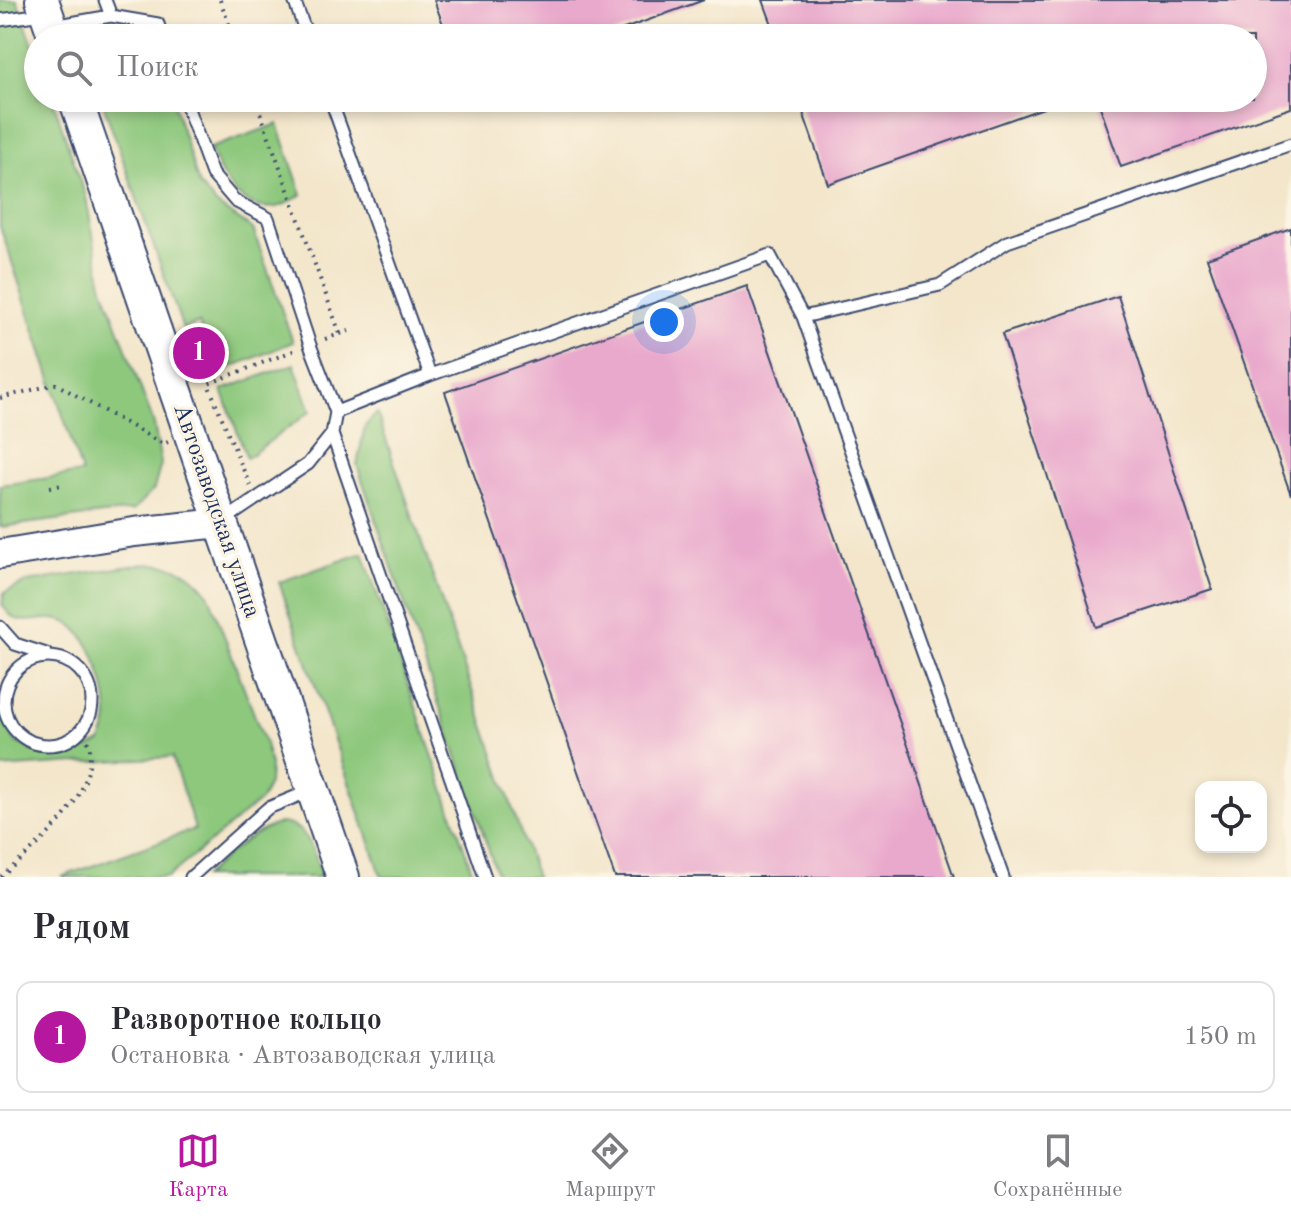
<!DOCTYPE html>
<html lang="ru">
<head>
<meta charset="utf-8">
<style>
  body { margin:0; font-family:"Old Standard TT",serif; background:#f7f7f7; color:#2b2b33 }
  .controls { position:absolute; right:24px; bottom:24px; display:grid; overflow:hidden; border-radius:16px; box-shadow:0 4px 12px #0003 }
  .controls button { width:72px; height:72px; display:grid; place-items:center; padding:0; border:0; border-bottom:2px solid #e1e1e2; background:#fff; color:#2b2b33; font:40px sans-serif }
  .you { position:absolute; left:664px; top:322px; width:28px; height:28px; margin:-20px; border:6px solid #fff; border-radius:50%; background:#1a73e8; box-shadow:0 0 0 12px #1a73e833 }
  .badge { display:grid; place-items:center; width:52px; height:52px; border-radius:50%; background:#b5179e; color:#fff; font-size:26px; font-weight:700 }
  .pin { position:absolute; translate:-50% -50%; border:4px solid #fff; box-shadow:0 2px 8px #0006 }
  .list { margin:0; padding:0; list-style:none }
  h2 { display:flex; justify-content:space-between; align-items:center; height:104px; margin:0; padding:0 32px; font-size:34px }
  h2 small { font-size:26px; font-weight:400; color:#7c7c81 }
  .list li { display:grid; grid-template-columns:52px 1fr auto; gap:24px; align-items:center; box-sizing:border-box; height:112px; margin:0 16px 16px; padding:0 16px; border:2px solid #e1e1e2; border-radius:16px }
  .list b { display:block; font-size:30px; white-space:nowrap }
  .list p { margin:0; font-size:26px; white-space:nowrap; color:#7c7c81 }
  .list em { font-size:26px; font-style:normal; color:#7c7c81 }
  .icon { flex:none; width:44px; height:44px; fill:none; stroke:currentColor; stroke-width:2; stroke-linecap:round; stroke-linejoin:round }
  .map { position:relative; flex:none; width:1291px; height:877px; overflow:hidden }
  .search { position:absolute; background:#fff; box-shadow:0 4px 12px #0003; left:24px; right:24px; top:24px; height:88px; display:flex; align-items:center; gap:20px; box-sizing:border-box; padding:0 28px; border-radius:44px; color:#7c7c81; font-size:30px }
  .sheet { height:232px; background:#fff }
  nav { display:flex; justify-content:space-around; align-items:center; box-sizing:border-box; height:112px; border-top:2px solid #e1e1e2; background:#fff; font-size:22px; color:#7c7c81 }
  nav a { display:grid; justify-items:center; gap:4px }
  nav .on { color:#b5179e }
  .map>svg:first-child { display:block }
</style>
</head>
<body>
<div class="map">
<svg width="1291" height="877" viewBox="0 0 1291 877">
  <rect width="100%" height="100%" fill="#fcf5e5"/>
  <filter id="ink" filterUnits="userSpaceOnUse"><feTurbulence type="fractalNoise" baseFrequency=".0125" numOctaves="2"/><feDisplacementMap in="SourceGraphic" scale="16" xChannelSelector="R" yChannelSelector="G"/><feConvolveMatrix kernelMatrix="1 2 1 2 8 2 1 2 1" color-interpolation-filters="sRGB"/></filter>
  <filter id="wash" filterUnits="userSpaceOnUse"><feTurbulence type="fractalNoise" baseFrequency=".006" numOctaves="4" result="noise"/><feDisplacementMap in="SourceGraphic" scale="32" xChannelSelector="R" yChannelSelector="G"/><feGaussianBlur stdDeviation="1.8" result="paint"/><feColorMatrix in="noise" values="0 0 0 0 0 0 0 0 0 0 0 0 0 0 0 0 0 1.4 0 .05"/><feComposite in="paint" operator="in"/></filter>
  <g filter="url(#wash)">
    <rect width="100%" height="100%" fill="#f3e6cb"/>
    <path fill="#8dc87d" stroke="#547c6e" stroke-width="2" d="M0 0H17L38 59V98H52L86 197 102 284 154 424 161 464 154 489 134 510 0 527V485L82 473 0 226Z
      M101 98H172L199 185 217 205 253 229 293 342 217 373 199 323 183 329Z
      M278 124 302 195C295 198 287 204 280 206 242 216 220 177 210 148Z
      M294 364 311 411 247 458 222 390Z
      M377 413 536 877H498L357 465 365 426Z
      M363 553 474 877H382L279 582Z
      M143 564C174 564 188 568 208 593L265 743 270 765 269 783 262 799 168 877H61L195 829 172 757 0 768V710L15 742C47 757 69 759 101 742 103 736 106 730 107 724 112 698 93 635 68 623 41 610 19 636 2 604L4 593 27 582Z
      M282 823C310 826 314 854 322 877H203C227 856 250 831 282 823Z"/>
    <g id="blocks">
      <path fill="#e9a9cc" d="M434 0H704L599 38H448Z
        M763 0H1291V108L1121 167 1097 98H1253V38H777Z
        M798 98H1072L828 184Z
        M1291 228V495L1207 258Z
        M747 286 954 877H615L445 392Z
        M1118 296 1212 589 1096 627 1002 334Z"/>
    </g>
  </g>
  <g filter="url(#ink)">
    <use href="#blocks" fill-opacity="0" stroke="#3b4a6e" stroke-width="2"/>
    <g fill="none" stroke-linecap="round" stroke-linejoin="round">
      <defs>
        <path id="service" d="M294 0 308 38
          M111 16 158 24 163 38
          M0 20 42 14
          M53 26 111 16 105 0
          M184 98 212 174 235 201 268 218 310 345 336 412
          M330 98 430 375
          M803 317 1003 877
          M332 434 485 877
          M223 521 308 464 332 434 336 412 430 375 770 255 803 317 940 285 1007 242 1291 144
          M0 627 15 644 46 654
          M4 701a44 44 0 1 1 88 0a44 44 0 1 1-88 0Z
          M191 877 268 808 312 790"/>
        <path id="tertiary" d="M0 554 134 532 221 523"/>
        <path id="secondary" d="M42 0 55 38
          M75 98 343 877"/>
      </defs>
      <use href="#service" stroke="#3b4a6e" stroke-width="15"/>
      <use href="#tertiary" stroke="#3b4a6e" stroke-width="32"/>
      <use href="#secondary" stroke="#3b4a6e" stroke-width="36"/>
      <path stroke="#3b4a6e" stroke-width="4" stroke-dasharray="2 6" stroke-linecap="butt" d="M220 0 234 38
        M255 98 340 334
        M325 339 349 331
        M0 398 56 384 163 444 168 442
        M250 486 208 384 298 349
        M50 487 62 485
        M1 877C32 850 78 813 88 771 90 763 90 753 90 745L80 732"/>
      <use href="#service" stroke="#fff" stroke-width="11"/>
      <use href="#tertiary" stroke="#fff" stroke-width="28"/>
      <use href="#secondary" stroke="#fff" stroke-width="32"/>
    </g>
  </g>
  <g text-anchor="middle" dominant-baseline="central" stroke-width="7" stroke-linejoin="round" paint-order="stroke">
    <g font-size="24" fill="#1b2f5e" stroke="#fcf5e5">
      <text transform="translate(216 511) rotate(71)">Автозаводская улица</text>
    </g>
  </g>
</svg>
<div class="controls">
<button><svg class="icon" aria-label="locate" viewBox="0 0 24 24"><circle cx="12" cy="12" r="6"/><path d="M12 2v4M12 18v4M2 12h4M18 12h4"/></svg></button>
</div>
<div class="you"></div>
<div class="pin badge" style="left:199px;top:353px">1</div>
<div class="search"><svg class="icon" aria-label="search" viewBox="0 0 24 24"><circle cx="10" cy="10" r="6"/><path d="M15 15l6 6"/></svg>Поиск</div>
</div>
<section class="sheet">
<h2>Рядом<small></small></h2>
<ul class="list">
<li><span class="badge">1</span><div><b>Разворотное кольцо</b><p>Остановка · Автозаводская улица</p></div><em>150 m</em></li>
</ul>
</section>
<nav>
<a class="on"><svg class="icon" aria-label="map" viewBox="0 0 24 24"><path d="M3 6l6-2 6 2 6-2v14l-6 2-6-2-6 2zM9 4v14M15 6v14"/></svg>Карта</a>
<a><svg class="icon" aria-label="directions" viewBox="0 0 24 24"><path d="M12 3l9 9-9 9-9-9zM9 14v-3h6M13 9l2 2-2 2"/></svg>Маршрут</a>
<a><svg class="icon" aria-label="saved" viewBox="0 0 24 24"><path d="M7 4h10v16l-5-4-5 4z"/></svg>Сохранённые</a>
</nav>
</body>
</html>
